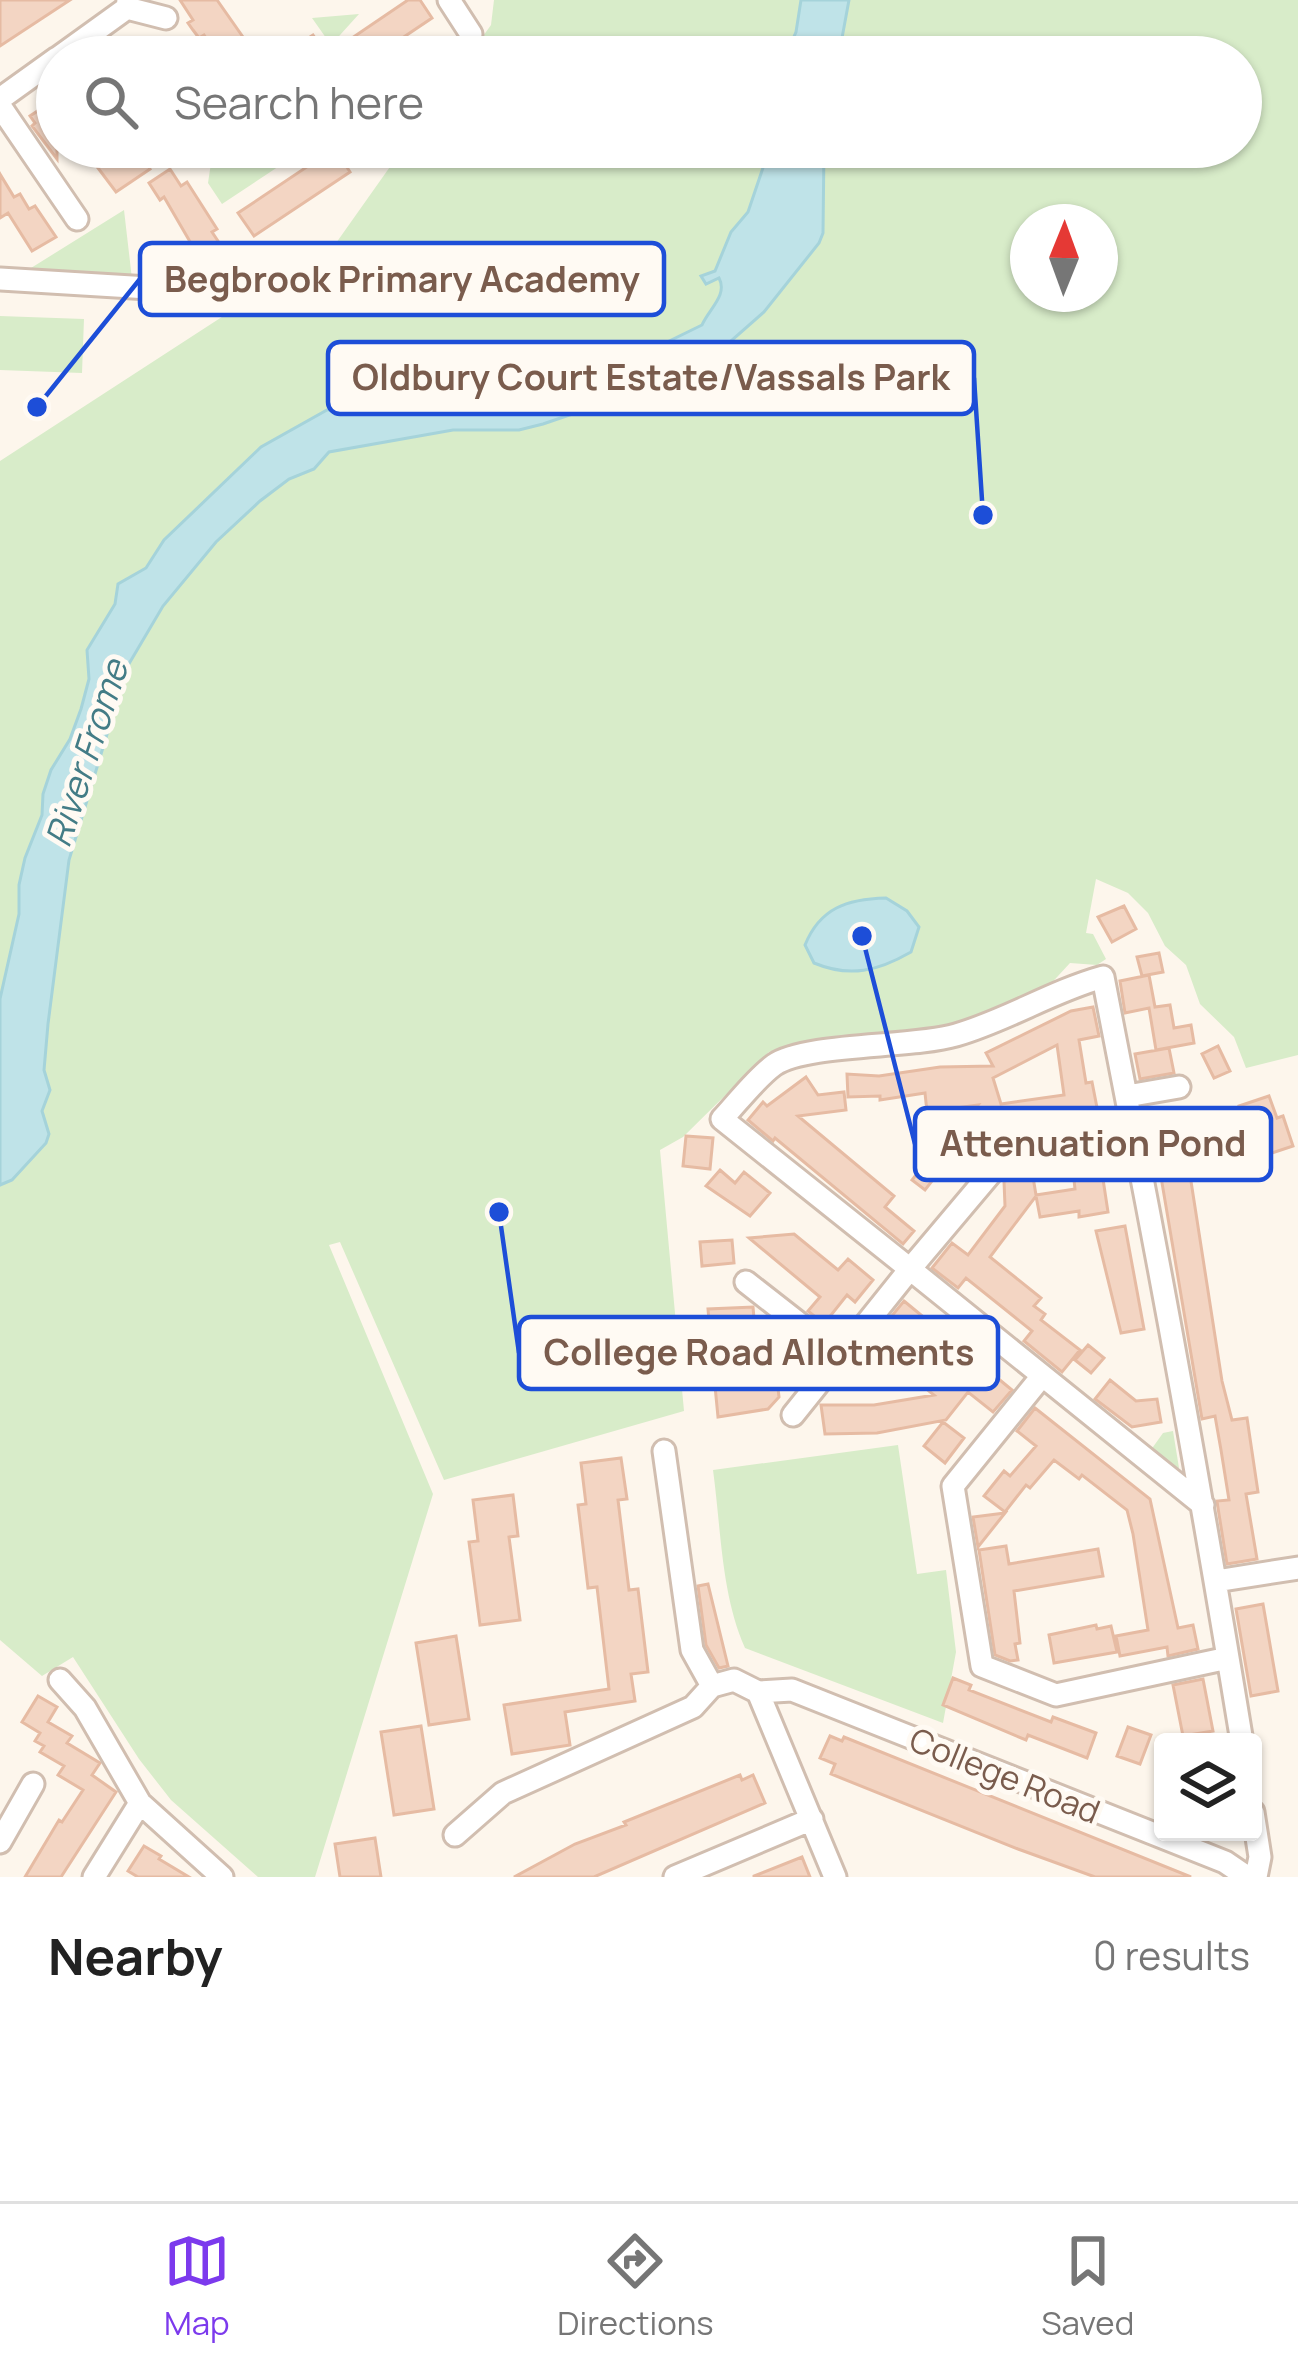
<!DOCTYPE html>
<html lang="en">
<head>
<meta charset="utf-8">
<style>
  body { margin:0; font-family:Manrope,sans-serif; background:#f6f6f6; color:#222 }
  .controls { position:absolute; right:36px; bottom:36px; display:grid; overflow:hidden; border-radius:12px; box-shadow:0 3px 9px #0004 }
  .controls button { width:108px; height:108px; display:grid; place-items:center; padding:0; border:0; border-bottom:3px solid #e0e0e0; background:#fff; color:#222; font:60px sans-serif }
  .compass { position:absolute; left:1010px; top:204px; width:108px; height:108px; border-radius:50%; background:#fff; box-shadow:0 3px 9px #0004; rotate:1deg }
  .list { margin:0; padding:0; list-style:none }
  h2 { display:flex; justify-content:space-between; align-items:center; height:156px; margin:0; padding:0 48px; font-size:51px }
  h2 small { font-size:39px; font-weight:400; color:#767676 }
  .icon { flex:none; width:66px; height:66px; fill:none; stroke:currentColor; stroke-width:2; stroke-linecap:round; stroke-linejoin:round }
  .map { position:relative; flex:none; width:1298px; height:1877px; overflow:hidden }
  .search { position:absolute; background:#fff; box-shadow:0 3px 9px #0004; left:36px; right:36px; top:36px; height:132px; display:flex; align-items:center; gap:30px; box-sizing:border-box; padding:0 42px; border-radius:66px; color:#767676; font-size:45px }
  .sheet { height:324px; background:#fff }
  nav { display:flex; justify-content:space-around; align-items:center; box-sizing:border-box; height:168px; border-top:3px solid #e0e0e0; background:#fff; font-size:33px; color:#767676 }
  nav a { display:grid; justify-items:center; gap:6px }
  nav .on { color:#7c3aed }
  .map>svg:first-child { display:block }
</style>
</head>
<body>
<div class="map">
<svg width="1298" height="1877" viewBox="0 0 1298 1877">
  <rect width="100%" height="100%" fill="#fdf6ec"/>
  <path fill="#d8ecc9" fill-rule="evenodd" d="M494 0H1298V1055L1246 1068 1234 1037 1200 1004 1186 965 1165 946 1148 913 1128 893 1096 879 1086 933 1093 934 1106 959 1097 965 1070 963 1046 989 993 1012 929 1030 835 1044 790 1046 769 1052 683 1137 660 1150 684 1411 444 1480 340 1242 329 1245 433 1494 315 1877H258L171 1800 139 1759 73 1657 42 1676 0 1640V461L228 313 317 264 329 253 404 147H1241V57H468L491 25ZM1028 222H1100V294H1028Z
    M359 14 331 45 312 18Z
    M226 147H308L222 204 208 183 211 163Z
    M124 210 132 279 23 273Z
    M0 316 84 319 82 373 0 370Z
    M1173 1431 1179 1468 1169 1470 1148 1454 1163 1433Z
    M898 1445 917 1574 946 1570 956 1652 943 1723 745 1648C721 1594 721 1528 713 1470Z"/>
  <path fill="#bfe3e8" stroke="#a5d3da" stroke-width="3" d="M801 0H849L842 38 844 57H785L796 32Z
    M770 147H824L823 233 819 243 764 312 714 356 631 394 543 424 519 430H453L329 452 314 469 289 479 260 501 216 542 163 606 110 696 111 721 69 860 48 1024 44 1070 50 1090 42 1111 49 1134 46 1143 12 1180 0 1185V999L19 914V885L25 858 42 815 43 794 51 770 70 739 81 709 89 679 87 650 115 604 118 584 146 568 164 540 261 447 327 410 340 409 369 395 460 394 515 387H548L622 364 702 325C709 309 728 295 719 278L706 284 701 276 715 271 731 232 748 212Z
    M886 898 907 911 919 927 911 952C878 971 850 978 814 963L805 945C820 908 847 899 886 898Z"/>
  <path fill="#f3d5c3" stroke="#e6bba3" stroke-width="3" fill-rule="evenodd" d="M0 0H70L0 46Z
    M180 0H217L257 57H219L204 35 199 38 193 30 188 23 193 20Z
    M408 0H420L432 18 374 57H279L313 35 327 55Z
    M57 98V159L32 126 35 123 30 116Z
    M111 147H122L130 159 139 153 150 169 116 192 92 160Z
    M335 148 350 172 254 236 238 213Z
    M170 169 181 186 187 182 217 229 212 232 224 250 203 264 164 197 160 200 149 183Z
    M0 174 14 197 20 194 29 209 35 206 56 237 32 251 8 213 0 218Z
    M1124 906 1136 929 1112 942 1098 917Z
    M1159 953 1163 972 1142 976 1137 957Z
    M1149 975 1155 1007 1170 1005 1174 1028 1191 1025 1194 1043 1156 1050 1149 1008 1125 1013 1120 981Z
    M1093 1007 1099 1036 1079 1040 1086 1083 1092 1082 1101 1128 1071 1134 1068 1115 1022 1121 1025 1142 976 1150 952 1178 932 1163 978 1105 927 1112 925 1093 880 1100V1096L848 1097 847 1074 879 1076 940 1067 993 1066 986 1053 1071 1011ZM1057 1045 1064 1095 1001 1104 993 1078Z
    M1218 1046 1230 1071 1214 1078 1202 1054Z
    M1169 1048 1174 1073 1140 1079 1135 1054Z
    M806 1077 818 1095 844 1092 846 1110 798 1116 894 1196 885 1207 914 1231 903 1244 775 1138 773 1141 748 1120 763 1102 767 1106Z
    M1269 1096 1277 1118 1283 1116 1293 1146 1248 1161 1238 1130 1246 1128 1239 1106Z
    M1188 1120 1194 1161 1188 1162 1222 1381 1232 1420 1247 1418 1258 1492 1246 1494 1257 1559 1227 1564 1218 1508 1217 1501 1229 1500 1221 1450 1215 1416 1202 1419 1160 1171 1167 1170 1160 1130Z
    M686 1136 713 1138 710 1169 683 1166Z
    M926 1162 939 1172 925 1190 912 1180Z
    M1101 1166 1108 1212 1079 1217V1211L1040 1217 1036 1196 990 1257 1041 1298 1034 1306 1045 1314 1041 1320 1080 1350 1062 1372 1024 1341 1032 1331 966 1278 958 1288 932 1268 952 1243 968 1255 1005 1206 1004 1181 1033 1177 1036 1195 1075 1189 1073 1171Z
    M720 1170 735 1183 744 1172 770 1193 750 1216 706 1186Z
    M1125 1226 1144 1329 1121 1333 1096 1231Z
    M794 1234 838 1270 848 1259 873 1280 855 1302 847 1295 824 1324 808 1311 820 1297 749 1238Z
    M732 1240 734 1263 702 1266 700 1242Z
    M904 1301 1012 1390 993 1412 968 1392 946 1420 877 1433 825 1434 821 1405H874L934 1395 894 1363 911 1342 886 1323Z
    M753 1307 755 1330 710 1333 708 1309Z
    M1088 1345 1104 1358 1091 1373 1075 1360Z
    M777 1380 779 1397 768 1409 718 1417 715 1386Z
    M1110 1380 1136 1401 1157 1399 1161 1422 1132 1427 1095 1399Z
    M1035 1408 1150 1499 1178 1628 1193 1625 1198 1649 1168 1656 1167 1647 1120 1656 1116 1636 1148 1630 1133 1534 1127 1510 1082 1475 1079 1479 1054 1460 1030 1488 1026 1485 1005 1512 984 1496 1004 1471 1010 1476 1036 1446 1017 1431Z
    M943 1422 964 1438 945 1463 924 1446Z
    M621 1458 627 1499 618 1500 629 1590 638 1589 648 1672 631 1674 635 1701 565 1712 570 1745 512 1754 504 1705 609 1689 597 1587 588 1588 578 1505 586 1504 581 1463Z
    M513 1495 518 1536 509 1537 520 1620 480 1625 469 1542 478 1541 473 1500Z
    M1005 1513 978 1547 973 1517Z
    M1006 1546 1009 1564 1098 1549 1103 1576 1014 1591 1020 1643 1015 1644 1018 1660 1010 1661 995 1655 979 1550Z
    M708 1584 728 1666 719 1668 706 1645 698 1586Z
    M1263 1604 1278 1691 1251 1696 1236 1609Z
    M1096 1625 1097 1629 1111 1626 1117 1652 1054 1663 1049 1635Z
    M456 1636 469 1719 429 1725 416 1643Z
    M953 1678 971 1685 969 1690 1051 1722 1053 1717 1096 1733 1087 1758 1028 1735 1026 1740 943 1705Z
    M1203 1679 1213 1731 1183 1736 1173 1685Z
    M38 1696 57 1707 48 1722 72 1736 67 1743 100 1763 92 1775 116 1792 61 1877H25L59 1820 62 1822 83 1790 58 1775 64 1766 40 1752 44 1746 35 1741 40 1733 22 1722Z
    M421 1726 434 1809 394 1815 381 1732Z
    M1128 1727 1151 1735 1140 1764 1117 1756Z
    M830 1736 842 1741 844 1737 1191 1877H1095L1018 1849 831 1774 835 1764 820 1758Z
    M740 1775 742 1780 753 1775 765 1803 594 1877H514L575 1844 626 1825 624 1822Z
    M375 1838 381 1877H340L335 1844Z
    M144 1846 161 1856 159 1859 189 1877H138L128 1871Z
    M802 1857 810 1877H754V1876Z"/>
  <g fill="none" stroke-linecap="round" stroke-linejoin="round">
    <defs>
      <path id="minor" d="M128 0 127 8 166 18
        M449 0 471 34
        M59 57 127 8
        M0 99 57 58
        M0 106 77 219
        M0 279 165 289
        M1127 1096 1179 1087
        M746 1282 842 1357
        M1042 1376 953 1486 982 1666 1056 1695 1228 1658
        M793 1415 910 1269 722 1119C738 1102 755 1079 774 1065 806 1043 912 1048 956 1035 1008 1020 1050 992 1103 977L1135 1142
        M664 1451 692 1650 712 1686
        M1203 1505 910 1269 1001 1161 1135 1142C1174 1342 1209 1541 1242 1742
        M1216 1581 1298 1568
        M60 1680 85 1708 140 1803 94 1877
        M758 1692 835 1877
        M140 1803 222 1877
        M1253 1812 1260 1857 1256 1877
        M455 1835 503 1793 693 1707 712 1686 734 1680 758 1692 792 1690 1225 1862 1247 1877
        M0 1842 33 1784
        M675 1877 812 1819"/>
    </defs>
    <use href="#minor" stroke="#d1beb0" stroke-width="27"/>
    <use href="#minor" stroke="#fff" stroke-width="21"/>
  </g>
  <g text-anchor="middle" dominant-baseline="central" stroke-width="10" stroke-linejoin="round" paint-order="stroke">
    <g font-size="33" fill="#7a5c4d" stroke="#fffaf3">
      <text transform="translate(1005 1775) rotate(22)">College Road</text>
    </g>
    <g font-size="36" font-style="italic" fill="#437c86" stroke="#fffaf3">
      <text transform="translate(86 753) rotate(-72)">River Frome</text>
    </g>
  </g>
  <path fill="none" stroke="#1d4ed8" stroke-width="4.5" d="M37 407L140 279M983 515L974 378M862 936L915 1144M499 1212L519 1353"/>
  <g fill="#1d4ed8" stroke="#fffaf3" stroke-width="4.5">
    <circle cx="37" cy="407" r="12"/>
    <circle cx="983" cy="515" r="12"/>
    <circle cx="862" cy="936" r="12"/>
    <circle cx="499" cy="1212" r="12"/>
  </g>
  <g fill="#fffaf3" stroke="#1d4ed8" stroke-width="4.5">
    <rect x="140" y="243" width="524" height="72" rx="12"/>
    <rect x="328" y="342" width="646" height="72" rx="12"/>
    <rect x="915" y="1108" width="356" height="72" rx="12"/>
    <rect x="519" y="1317" width="479" height="72" rx="12"/>
  </g>
  <g font-size="36" text-anchor="middle" font-weight="bold" fill="#7a5c4d">
    <text x="402" y="292">Begbrook Primary Academy</text>
    <text x="651" y="390">Oldbury Court Estate/Vassals Park</text>
    <text x="1093" y="1156">Attenuation Pond</text>
    <text x="759" y="1365">College Road Allotments</text>
  </g>
</svg>
<div class="controls">
<button><svg class="icon" aria-label="layers" viewBox="0 0 24 24"><path d="M12 4l9 5-9 5-9-5zM3 14l9 5 9-5"/></svg></button>
</div>
<svg class="compass" viewBox="-18 -18 36 36"><path d="M0-13l5 13h-10z" fill="#e53935"/><path d="M0 13l5-13h-10z" fill="#767676"/></svg>
<div class="search"><svg class="icon" aria-label="search" viewBox="0 0 24 24"><circle cx="10" cy="10" r="6"/><path d="M15 15l6 6"/></svg>Search here</div>
</div>
<section class="sheet">
<h2>Nearby<small>0 results</small></h2>
<ul class="list">
</ul>
</section>
<nav>
<a class="on"><svg class="icon" aria-label="map" viewBox="0 0 24 24"><path d="M3 6l6-2 6 2 6-2v14l-6 2-6-2-6 2zM9 4v14M15 6v14"/></svg>Map</a>
<a><svg class="icon" aria-label="directions" viewBox="0 0 24 24"><path d="M12 3l9 9-9 9-9-9zM9 14v-3h6M13 9l2 2-2 2"/></svg>Directions</a>
<a><svg class="icon" aria-label="saved" viewBox="0 0 24 24"><path d="M7 4h10v16l-5-4-5 4z"/></svg>Saved</a>
</nav>
</body>
</html>
